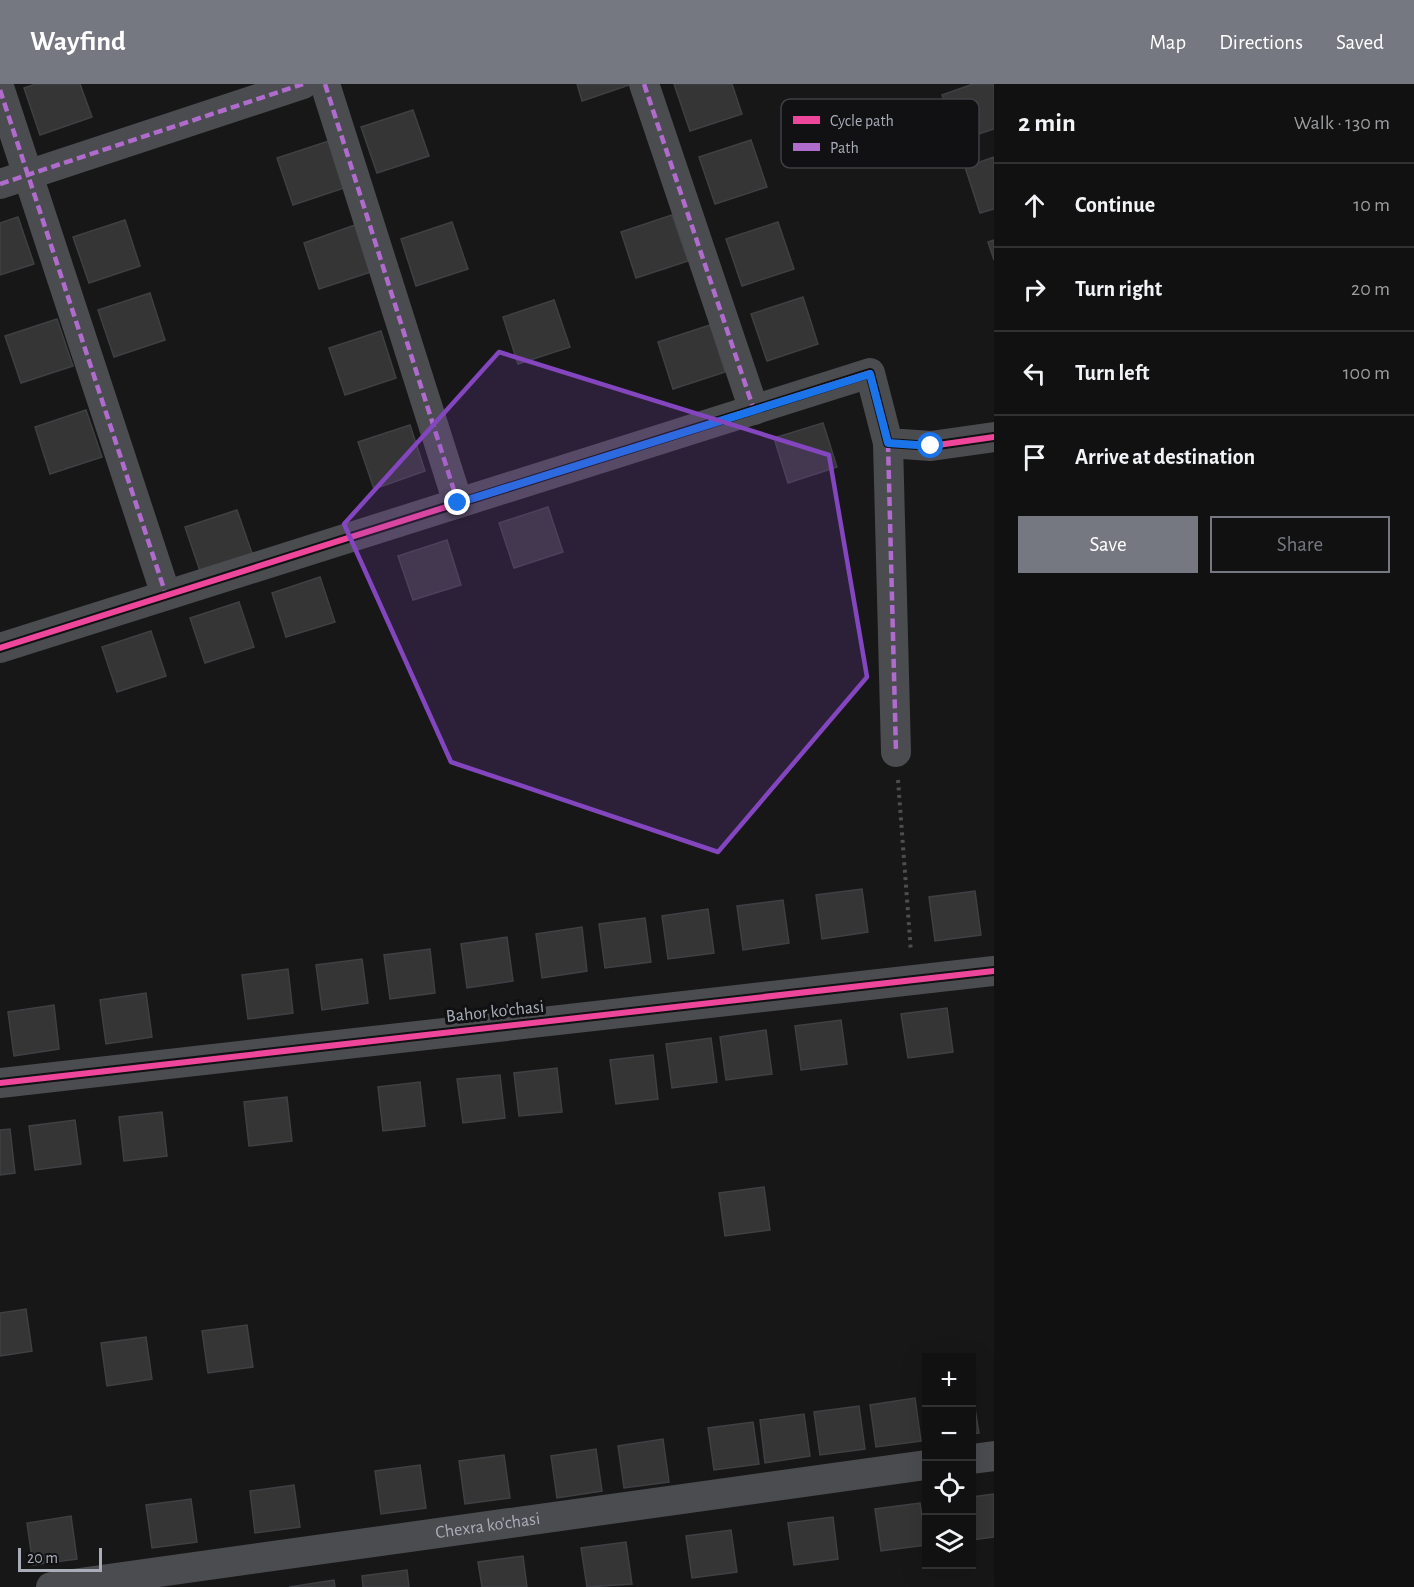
<!DOCTYPE html>
<html lang="en">
<head>
<meta charset="utf-8">
<style>
  body { margin:0; font-family:"Alegreya Sans",sans-serif; background:#1a1a1a; color:#f1f3f6 }
  .controls { position:absolute; right:18px; bottom:18px; display:grid; overflow:hidden; border-radius:0px; box-shadow:0 6px 24px #0002 }
  .controls button { width:54px; height:54px; display:grid; place-items:center; padding:0; border:0; border-bottom:2px solid #303131; background:#111; color:#f1f3f6; font:30px sans-serif }
  .scale { position:absolute; left:18px; bottom:15px; width:84px; box-sizing:border-box; padding-left:6px; border:3px solid #a8adb8; border-top:0; font-size:16px; line-height:21px; white-space:nowrap; color:#a8adb8; -webkit-text-stroke:4px #111113; paint-order:stroke }
  .stop { position:absolute; width:18px; height:18px; margin:-14px; border:4px solid #1a73e8; border-radius:50%; background:#fff }
  .stop.end { background:#1a73e8; border-color:#fff; box-shadow:0 2px 6px #0008 }
  .list { margin:0; padding:0; list-style:none }
  h2 { display:flex; justify-content:space-between; align-items:center; height:78px; margin:0; padding:0 24px; font-size:26px }
  h2 small { font-size:20px; font-weight:400; color:#9c9d9f }
  .list li { display:grid; grid-template-columns:39px 1fr auto; gap:18px; align-items:center; box-sizing:border-box; height:84px; padding:0 24px; border-top:2px solid #303131 }
  .list b { display:block; font-size:22px; white-space:nowrap }
  .list em { font-size:20px; font-style:normal; color:#9c9d9f }
  .actions { display:flex; gap:12px; padding:18px 24px }
  .actions a { flex:1; padding:14px 0; border:2px solid #757880; border-radius:0px; text-align:center; font-size:21px; color:#757880 }
  .actions .main { background:#757880; color:#fff }
  .icon { flex:none; width:33px; height:33px; fill:none; stroke:currentColor; stroke-width:2; stroke-linecap:round; stroke-linejoin:round }
  .map { position:relative; flex:none; width:994px; height:1503px; overflow:hidden }
  header { display:flex; align-items:center; gap:36px; box-sizing:border-box; height:84px; padding:0 30px; background:#757880; color:#fff }
  header strong { font-size:28px }
  nav { display:flex; gap:33px; margin-inline-start:auto; font-size:21px }
  main { display:flex }
  aside { flex:1; background:#111 }
  .map>svg:first-child { display:block }
</style>
</head>
<body>
<header>
<strong>Wayfind</strong>
<nav><a>Map</a><a>Directions</a><a>Saved</a></nav>
</header>
<main>
<div class="map">
<svg width="994" height="1503" viewBox="0 0 994 1503">
  <rect width="100%" height="100%" fill="#171717"/>
  <path fill="#353536" stroke="#3f4043" stroke-width="1.5" d="M36 0H80L92 33 40 51 24 4Z
    M577 0H632L582 17Z
    M674 0H732L742 30 690 47Z
    M973 0H994V45L957 57 942 11Z
    M413 26 429 72 377 89 361 43Z
    M751 56 767 103 715 120 699 73Z
    M329 57 344 104 293 121 277 74Z
    M994 73V125L980 129 965 83Z
    M672 131 688 177 636 194 621 148Z
    M18 133 34 180 0 191V139Z
    M125 136 140 182 89 199 73 153Z
    M452 138 468 185 416 202 401 155Z
    M778 138 794 185 742 202 726 155Z
    M355 141 371 188 319 205 304 159Z
    M994 156V176L988 158Z
    M150 209 165 256 114 273 98 226Z
    M803 213 818 260 767 277 751 230Z
    M554 216 570 263 518 280 503 233Z
    M57 235 73 282 21 299 5 252Z
    M710 241 725 288 673 305 658 258Z
    M381 247 396 294 345 311 329 264Z
    M86 326 102 373 50 390 35 343Z
    M823 339 837 383 788 399 774 354Z
    M410 341 425 387 374 405 358 358Z
    M548 423 563 468 514 484 499 439Z
    M237 426 253 472 201 490 185 443Z
    M447 456 461 501 413 516 398 472Z
    M320 493 335 538 286 553 272 509Z
    M239 518 254 563 205 579 190 534Z
    M151 547 166 592 117 608 102 563Z
    M862 805 868 848 822 855 816 811Z
    M975 807 981 851 935 857 929 813Z
    M783 816 789 859 743 866 737 822Z
    M708 825 714 869 668 875 662 832Z
    M645 834 651 878 605 884 599 840Z
    M582 843 587 887 542 894 536 850Z
    M507 853 513 897 467 904 461 860Z
    M430 865 435 909 390 915 384 871Z
    M362 875 368 919 322 926 316 881Z
    M288 885 293 929 248 935 242 891Z
    M146 909 152 953 106 960 100 916Z
    M54 921 59 965 14 972 8 928Z
    M947 924 953 968 908 974 901 930Z
    M841 936 847 980 801 986 795 942Z
    M766 946 772 990 726 996 720 953Z
    M711 954 717 998 672 1004 666 960Z
    M653 971 658 1015 616 1020 610 976Z
    M557 984 562 1028 519 1032 514 989Z
    M500 991 505 1034 463 1039 457 995Z
    M420 998 425 1042 383 1047 378 1003Z
    M287 1013 292 1057 249 1062 244 1018Z
    M162 1028 167 1072 124 1077 119 1033Z
    M75 1036 81 1080 35 1086 29 1042Z
    M10 1045 15 1089 0 1091V1046Z
    M764 1103 770 1146 725 1152 719 1109Z
    M26 1225 32 1267 0 1272V1229Z
    M247 1241 253 1283 208 1289 202 1247Z
    M146 1253 152 1295 107 1302 101 1259Z
    M972 1306 979 1349 972 1350Z
    M915 1314 921 1357 876 1363 870 1321Z
    M859 1322 865 1365 820 1371 814 1328Z
    M804 1330 810 1372 765 1379 760 1336Z
    M753 1338 759 1380 714 1386 708 1344Z
    M663 1355 669 1398 624 1404 618 1362Z
    M596 1365 602 1407 557 1414 551 1372Z
    M504 1371 510 1414 465 1420 459 1377Z
    M420 1381 426 1424 381 1430 375 1387Z
    M294 1401 300 1443 255 1449 250 1407Z
    M994 1410V1453L972 1456V1413Z
    M191 1415 197 1458 152 1464 146 1421Z
    M920 1419 926 1461 881 1467 875 1425Z
    M71 1432 77 1475 33 1481 27 1439Z
    M833 1433 838 1475 794 1481 788 1439Z
    M731 1446 737 1488 692 1494 686 1452Z
    M626 1458 632 1500 587 1503 581 1464Z
    M523 1472 527 1503H482L478 1478Z
    M407 1486 409 1503H363L362 1492Z
    M334 1496 335 1503H289Z"/>
  <g fill="none" stroke-linecap="round" stroke-linejoin="round">
    <path stroke="#4d4e52" stroke-width="4" stroke-dasharray="3 4.5" stroke-linecap="butt" d="M898 696 911 868"/>
    <g stroke="#4b4c50" stroke-width="30">
      <path d="M325 0 458 419"/>
      <path d="M644 0 754 326"/>
      <path d="M0 6 166 511"/>
      <path d="M0 100 303 0"/>
      <path d="M888 359 896 668"/>
      <path d="M0 564 870 289 888 359 931 362 994 353"/>
      <path d="M0 999 994 887"/>
      <path d="M972 1375 994 1372"/>
      <path id="s1" d="M51 1503 926 1381"/>
    </g>
    <path stroke="#b06ccc" stroke-width="4.5" stroke-dasharray="9 4.5" stroke-linecap="butt" d="M325 0 458 419
      M644 0 754 326
      M0 6 166 511
      M0 100 303 0
      M888 359 896 668"/>
    <defs>
      <path id="cycleway" d="M0 564 870 289 888 359 931 362 994 353
        M0 999 994 887"/>
    </defs>
    <use href="#cycleway" stroke="#111113" stroke-width="10"/>
    <use href="#cycleway" stroke="#ed469a" stroke-width="6"/>
  </g>
  <g fill="none" stroke-linecap="round" stroke-linejoin="round">
    <path stroke="#1a73e8" stroke-width="8" d="M458 419 870 290 888 359 931 362"/>
  </g>
  <path fill="#8446be" fill-opacity="0.2" stroke="#8446be" stroke-width="4.5" stroke-linejoin="round" d="M499 268 829 371 867 593 718 768 451 678 344 440Z"/>
  <g text-anchor="middle" dominant-baseline="central" stroke-width="6" stroke-linejoin="round" paint-order="stroke">
    <g font-size="18" fill="#a8adb8" stroke="#111113">
      <text transform="translate(495 928) rotate(-6)">Bahor ko'chasi</text>
      <text stroke="none"><textPath href="#s1" startOffset="441">Chexra ko'chasi</textPath></text>
    </g>
  </g>
  <rect x="781" y="15" width="198" height="69" rx="9" fill="#111113" stroke="#3e4045" stroke-width="1.5"/>
  <rect x="793" y="32" width="27" height="8" fill="#ed469a"/>
  <rect x="793" y="59" width="27" height="8" fill="#b06ccc"/>
  <g font-size="16" fill="#a8adb8">
    <text x="830" y="42">Cycle path</text>
    <text x="830" y="69">Path</text>
  </g>
</svg>
<div class="controls">
<button>+</button>
<button>−</button>
<button><svg class="icon" aria-label="locate" viewBox="0 0 24 24"><circle cx="12" cy="12" r="6"/><path d="M12 2v4M12 18v4M2 12h4M18 12h4"/></svg></button>
<button><svg class="icon" aria-label="layers" viewBox="0 0 24 24"><path d="M12 4l9 5-9 5-9-5zM3 14l9 5 9-5"/></svg></button>
</div>
<div class="scale">20 m</div>
<div class="stop" style="left:931px;top:362px"></div>
<div class="stop end" style="left:458px;top:419px"></div>
</div>
<aside>
<h2>2 min<small>Walk · 130 m</small></h2>
<ul class="list">
<li><svg class="icon" aria-label="ahead" viewBox="0 0 24 24"><path d="M12 20V5M6 11l6-6 6 6"/></svg><div><b>Continue</b></div><em>10 m</em></li>
<li><svg class="icon" aria-label="right" viewBox="0 0 24 24"><path d="M7 20v-9h11M14 6l5 5-5 5"/></svg><div><b>Turn right</b></div><em>20 m</em></li>
<li><svg class="icon" aria-label="left" viewBox="0 0 24 24"><path d="M17 20v-9H6M10 6l-5 5 5 5"/></svg><div><b>Turn left</b></div><em>100 m</em></li>
<li><svg class="icon" aria-label="arrive" viewBox="0 0 24 24"><path d="M6 21V4h12l-3 4 3 4H6"/></svg><div><b>Arrive at destination</b></div></li>
</ul>
<div class="actions"><a class="main">Save</a><a>Share</a></div>
</aside>
</main>
</body>
</html>
